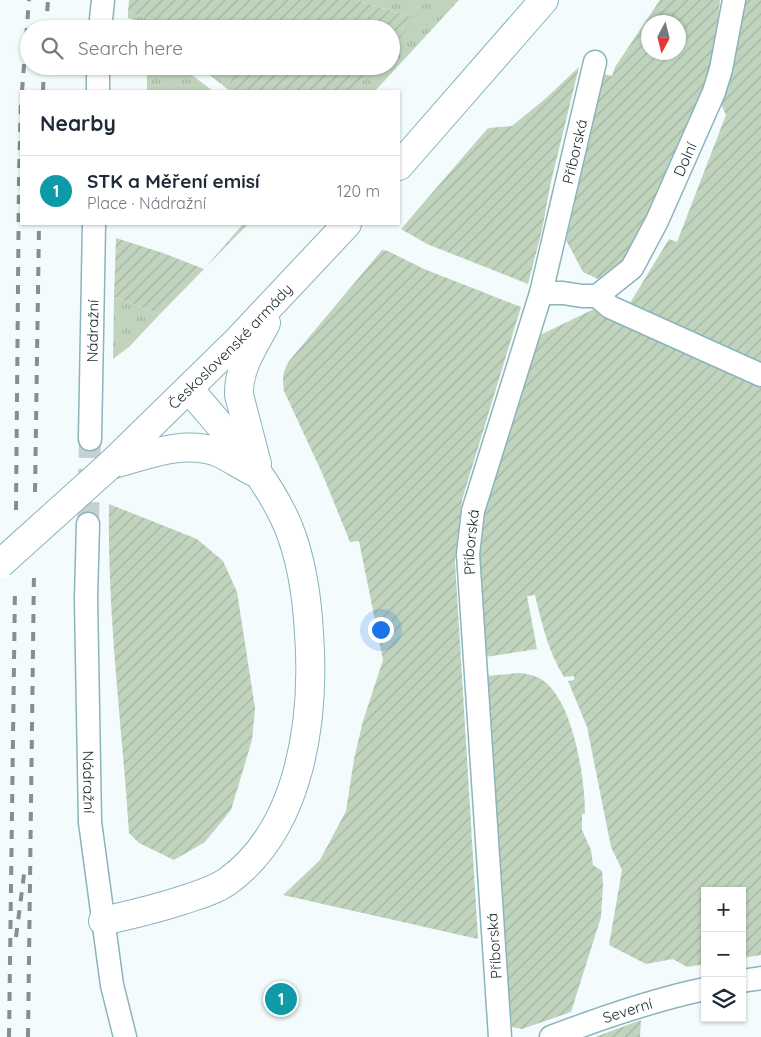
<!DOCTYPE html>
<html lang="en">
<head>
<meta charset="utf-8">
<style>
  body { margin:0; font-family:Quicksand,sans-serif; background:#f2f2f3; color:#1f2937 }
  .controls { position:absolute; right:15px; bottom:15px; display:grid; overflow:hidden; border-radius:0px; box-shadow:0 1px 4px #0004 }
  .controls button { width:45px; height:45px; display:grid; place-items:center; padding:0; border:0; border-bottom:1px solid #e0e1e3; background:#fff; color:#1f2937; font:25px sans-serif }
  .compass { position:absolute; left:641px; top:15px; width:45px; height:45px; border-radius:50%; background:#fff; box-shadow:0 1px 4px #0004; rotate:187deg }
  .you { position:absolute; left:380px; top:629px; width:18px; height:18px; margin:-12px; border:4px solid #fff; border-radius:50%; background:#1a73e8; box-shadow:0 0 0 8px #1a73e833 }
  .badge { display:grid; place-items:center; width:32px; height:32px; border-radius:50%; background:#b95327; color:#fff; font-size:16px; font-weight:700 }
  .pin { position:absolute; translate:-50% -50%; border:2px solid #fff; box-shadow:0 1px 5px #0006 }
  .list { margin:0; padding:0; list-style:none }
  h2 { display:flex; justify-content:space-between; align-items:center; height:65px; margin:0; padding:0 20px; font-size:21px }
  h2 small { font-size:16px; font-weight:400; color:#747a83 }
  .list li { display:grid; grid-template-columns:32px 1fr auto; gap:15px; align-items:center; box-sizing:border-box; height:70px; padding:0 20px; border-top:1px solid #e0e1e3 }
  .list b { display:block; font-size:19px; white-space:nowrap }
  .list p { margin:0; font-size:16px; white-space:nowrap; color:#747a83 }
  .list em { font-size:16px; font-style:normal; color:#747a83 }
  .icon { flex:none; width:28px; height:28px; fill:none; stroke:currentColor; stroke-width:2; stroke-linecap:round; stroke-linejoin:round }
  .map { position:relative; flex:none; width:761px; height:1037px; overflow:hidden }
  .search { position:absolute; background:#fff; box-shadow:0 1px 4px #0004; left:20px; top:20px; width:380px; height:55px; display:flex; align-items:center; gap:12px; box-sizing:border-box; padding:0 18px; border-radius:28px; color:#747a83; font-size:19px }
  .panel { position:absolute; background:#fff; box-shadow:0 1px 4px #0004; left:20px; top:90px; width:380px; height:135px; border-radius:0px }
  .map>svg:first-child { display:block }
</style>
</head>
<body>
<div class="map">
<svg width="761" height="1037" viewBox="0 0 761 1037">
  <defs>
    <pattern id="grass-tufts" width="24" height="20" patternUnits="userSpaceOnUse" patternTransform="scale(1.25)"><rect width="24" height="20" fill="#bfd3bd"/><path d="M3 7l-1-3M5 7V3M7 7l1-3M15 17l-1-3M17 17v-4M19 17l1-3" fill="none" stroke="#a3b5a2"/></pattern>
    <pattern id="garden-furrows" width="10" height="10" patternUnits="userSpaceOnUse" patternTransform="scale(1.25)"><rect width="10" height="10" fill="#bfd3bd"/><path d="M-1 1l2-2M0 10L10 0M9 11l2-2" fill="none" stroke="#a3b5a2"/></pattern>
  </defs>
  <rect width="100%" height="100%" fill="#f3fbfd"/>
  <path fill="url(#grass-tufts)" d="M357 0H459L375 91H353L376 66H391V48L417 19Z
    M128 12 182 29H148L138 21 128 18Z
    M147 66H180L213 91H147Z
    M198 66H236L231 85 238 91H230Z
    M243 224H248L204 269Z
    M114 297 160 314 129 347 113 359Z"/>
  <path fill="url(#garden-furrows)" fill-rule="evenodd" d="M129 0H357L417 19 391 48V29H182L128 12Z
    M660 0H720L714 63 702 100 637 244 618 267 608 271 598 279 583 272 566 240 604 74 612 76 615 67ZM648 22H678V52H648Z
    M742 0H761V370L627 308 669 239 677 242 726 115 719 100Z
    M236 66H376L353 91H238L230 85Z
    M579 67 550 186 542 230 528 284 427 244 401 229 488 128 512 126 545 99Z
    M116 238 163 253 204 269 160 314 114 297Z
    M382 250 388 251 424 269 521 307 462 500 455 562 478 939 283 895 320 860 346 811 354 759 363 721 383 660 359 541 350 542 322 473 284 391C282 378 283 372 289 361Z
    M594 309 605 312 761 383V955L742 958V891H705V964L687 967 673 959 646 964 609 945 622 870 611 847 587 727 568 681 574 680V676L564 677C548 651 542 624 535 595L527 596 537 649 485 657 478 554 484 509 495 475 500 464 503 449 540 335Z
    M109 504 197 539 223 561 237 592 255 708 252 740 231 810 205 842 174 860 139 843 129 833C122 725 107 615 109 504Z
    M520 673C526 674 533 675 539 678 573 696 585 778 585 814H582V830L591 850 593 865 602 871 603 885 601 917 571 1012 522 1029 512 1027 502 928 486 676Z
    M641 1020 640 1037H595Z"/>
  <g fill="none" stroke-linecap="round" stroke-linejoin="round">
    <path stroke="#c7d0d3" stroke-width="22" stroke-dasharray="22 11" stroke-linecap="butt" d="M88 524 90 439"/>
    <defs>
      <g id="street">
        <path d="M100 29 103 0"/>
        <path d="M98 91V66"/>
        <path id="s1" d="M541 293H563L582 296H597L632 268 657 221 714 92 721 69 734 0"/>
        <path d="M597 296 610 307 761 375"/>
        <path id="s2" d="M90 439 94 224"/>
        <path id="s3" d="M88 524 86 598 90 822 112 985 125 1037"/>
        <path d="M742 981 761 978"/>
        <path id="s4" d="M500 1037 468 554 473 511 541 293 595 62"/>
        <path id="s5" d="M551 1037C601 1018 652 1000 705 989"/>
      </g>
      <g id="secondary">
        <path d="M399 166 544 0"/>
        <path d="M114 464C147 455 184 440 217 452 229 457 240 465 252 471"/>
        <path d="M257 464 239 395C238 368 254 346 266 323"/>
        <path id="s6" d="M110 465 236 342 347 224"/>
        <path d="M103 921C130 915 156 909 183 900 198 895 214 891 228 881 302 827 315 717 309 633 307 597 302 560 288 526 266 474 225 432 189 389"/>
      </g>
    </defs>
    <use href="#street" stroke="#8bb4bb" stroke-width="25"/>
    <use href="#secondary" stroke="#8bb4bb" stroke-width="30"/>
    <use href="#street" stroke="#fff" stroke-width="22"/>
    <use href="#secondary" stroke="#fff" stroke-width="28"/>
    <path stroke="#838f92" stroke-width="4" stroke-dasharray="9 9" stroke-linecap="butt" d="M46 29 48 0
      M22 91 29 0
      M43 91 44 66
      M35 492 39 224
      M16 510 19 175 21 101
      M16 937 25 867
      M9 1037 15 588
      M28 1037 34 571"/>
    <defs>
      <path id="secondary-bridge" d="M0 564 110 465"/>
    </defs>
    <use href="#secondary-bridge" stroke="#8bb4bb" stroke-width="30" stroke-linecap="butt"/>
    <use href="#secondary-bridge" stroke="#fff" stroke-width="28"/>
  </g>
  <g text-anchor="middle" dominant-baseline="central" stroke-width="4" stroke-linejoin="round" paint-order="stroke">
    <g font-size="15" fill="#162629" stroke="#fff">
      <text stroke="none"><textPath href="#s4" startOffset="901">Příborská</textPath></text>
      <text stroke="none"><textPath href="#s1" startOffset="222">Dolní</textPath></text>
      <text stroke="none"><textPath href="#s2" startOffset="108">Nádražní</textPath></text>
      <text stroke="none"><textPath href="#s6" startOffset="169">Československé armády</textPath></text>
      <text stroke="none"><textPath href="#s4" startOffset="496">Příborská</textPath></text>
      <text stroke="none"><textPath href="#s3" startOffset="258">Nádražní</textPath></text>
      <text transform="translate(494 946) rotate(-94)">Příborská</text>
      <text stroke="none"><textPath href="#s5" startOffset="81">Severní</textPath></text>
    </g>
  </g>
</svg>
<div class="controls">
<button>+</button>
<button>−</button>
<button><svg class="icon" aria-label="layers" viewBox="0 0 24 24"><path d="M12 4l9 5-9 5-9-5zM3 14l9 5 9-5"/></svg></button>
</div>
<svg class="compass" viewBox="-18 -18 36 36"><path d="M0-13l5 13h-10z" fill="#e53935"/><path d="M0 13l5-13h-10z" fill="#747a83"/></svg>
<div class="you"></div>
<div class="pin badge" style="left:281px;top:999px;background:#0f9aa8">1</div>
<div class="search"><svg class="icon" aria-label="search" viewBox="0 0 24 24"><circle cx="10" cy="10" r="6"/><path d="M15 15l6 6"/></svg>Search here</div>
<section class="panel">
<h2>Nearby<small></small></h2>
<ul class="list">
<li><span class="badge" style="background:#0f9aa8">1</span><div><b>STK a Měření emisí</b><p>Place · Nádražní</p></div><em>120 m</em></li>
</ul>
</section>
</div>
</body>
</html>
